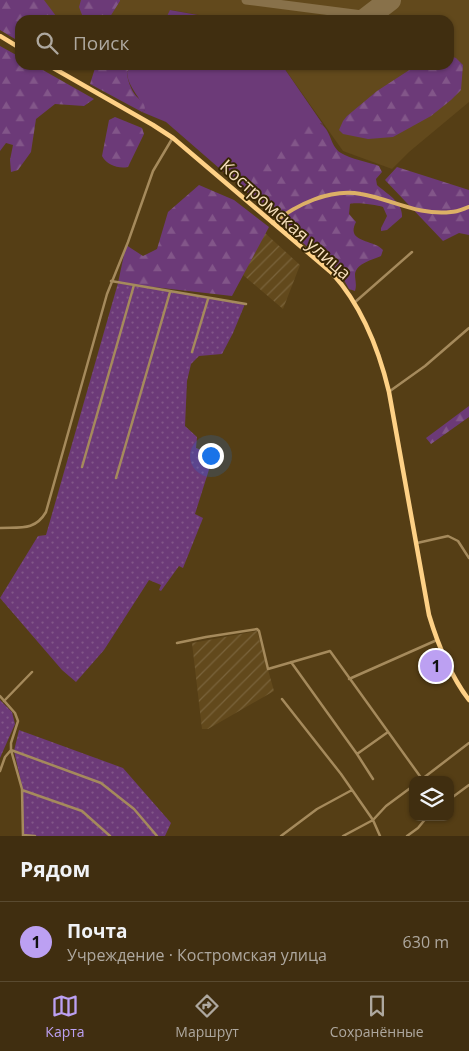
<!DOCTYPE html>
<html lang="ru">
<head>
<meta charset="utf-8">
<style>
  body { margin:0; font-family:"Open Sans",sans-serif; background:#473619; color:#f1f3f6 }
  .controls { position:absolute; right:15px; bottom:15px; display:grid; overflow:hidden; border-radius:10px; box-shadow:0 1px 4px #0004 }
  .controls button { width:45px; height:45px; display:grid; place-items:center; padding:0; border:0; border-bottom:1px solid #594a30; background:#402e10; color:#f1f3f6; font:25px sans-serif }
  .you { position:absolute; left:210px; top:455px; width:18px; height:18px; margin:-12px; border:4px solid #fff; border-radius:50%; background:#1a73e8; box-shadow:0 0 0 8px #1a73e833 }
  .badge { display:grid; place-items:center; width:32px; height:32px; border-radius:50%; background:#bca0f2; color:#111; font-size:16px; font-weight:700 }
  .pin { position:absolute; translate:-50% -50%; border:2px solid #fff; box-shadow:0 1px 5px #0006 }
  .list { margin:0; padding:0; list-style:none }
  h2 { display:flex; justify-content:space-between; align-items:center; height:65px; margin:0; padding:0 20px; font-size:21px }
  h2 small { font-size:16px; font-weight:400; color:#aea89f }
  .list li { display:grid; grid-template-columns:32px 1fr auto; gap:15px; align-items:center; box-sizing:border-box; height:80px; padding:0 20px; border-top:1px solid #594a30 }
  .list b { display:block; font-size:19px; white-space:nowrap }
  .list p { margin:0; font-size:16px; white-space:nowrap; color:#aea89f }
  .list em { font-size:16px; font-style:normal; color:#aea89f }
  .icon { flex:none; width:28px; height:28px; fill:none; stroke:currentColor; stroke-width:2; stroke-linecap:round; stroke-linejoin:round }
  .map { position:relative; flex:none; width:469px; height:836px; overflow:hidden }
  .search { position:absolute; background:#402e10; box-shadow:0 1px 4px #0004; left:15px; right:15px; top:15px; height:55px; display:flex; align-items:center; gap:12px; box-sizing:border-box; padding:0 18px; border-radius:15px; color:#aea89f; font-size:19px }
  .sheet { height:145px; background:#402e10 }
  nav { display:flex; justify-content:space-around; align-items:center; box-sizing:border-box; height:70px; border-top:1px solid #594a30; background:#402e10; font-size:14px; color:#aea89f }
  nav a { display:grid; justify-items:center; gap:2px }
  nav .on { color:#bca0f2 }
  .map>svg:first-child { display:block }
</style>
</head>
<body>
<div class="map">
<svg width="469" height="836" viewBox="0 0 469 836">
  <defs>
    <pattern id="industrial-furrows" width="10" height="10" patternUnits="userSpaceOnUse" patternTransform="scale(1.25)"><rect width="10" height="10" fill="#62491c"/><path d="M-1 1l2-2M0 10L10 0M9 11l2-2" fill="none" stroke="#79633b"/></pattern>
    <pattern id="forest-firs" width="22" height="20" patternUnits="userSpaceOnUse" patternTransform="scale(1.25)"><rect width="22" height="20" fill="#6c3a78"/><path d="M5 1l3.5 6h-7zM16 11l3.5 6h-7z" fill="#825689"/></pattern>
    <pattern id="garden-dots" width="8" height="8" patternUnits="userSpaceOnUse" patternTransform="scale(1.25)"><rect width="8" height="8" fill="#6c3a78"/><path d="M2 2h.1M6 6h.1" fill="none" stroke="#825689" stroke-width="1.8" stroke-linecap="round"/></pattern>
  </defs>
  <rect width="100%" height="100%" fill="#553e15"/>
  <path fill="#62491c" d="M0 0H469V102L409 152 392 169 343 151 282 65H449V20H226L171 10 165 20H116L108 15 105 20H20Z"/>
  <path fill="url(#industrial-furrows)" d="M265 233 300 265 283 309 243 275Z
    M257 631 274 691 208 729H202L192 643Z"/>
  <path fill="#6c3a78" d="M170 10 226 20H165Z
    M133 65H282L324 126 321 123 249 188 250 195 166 122 142 112 145 110C140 96 128 88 127 72Z"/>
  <path fill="url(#forest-firs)" d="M0 0H44L56 16V20H20V42L0 30Z
    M81 0H120V1L108 20H84L79 7Z
    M0 46 20 57V65H34L94 99 84 106 55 104 36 119 31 152 18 170 11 172 10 160 13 145 6 143 0 151Z
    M450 56 456 58 463 65 461 90 451 100 431 116 393 137 368 139 343 134 339 130 343 121 347 116 377 91 417 65H449Z
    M96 65H133L127 72C127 79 131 90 136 96 141 101 145 103 145 110L142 112 90 84Z
    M115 117 142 128 144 134 128 167C118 169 107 165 102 156L109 120Z
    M315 121C333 127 328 145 341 153 350 159 369 162 379 166L382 172 376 179 377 185C387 194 403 202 402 217L387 230 381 231V228L387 216 383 207C377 205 355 202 350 204L349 214 356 222C345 243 374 239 383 250L381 256C372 260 357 263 355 274 355 280 357 285 355 291L349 289 344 280 250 195C246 164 292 135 315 121Z
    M397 167 469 190V235L459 233 443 241 385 180Z
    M199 185 234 200 269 227 232 296 118 283 126 245 143 256 157 249 168 212Z
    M469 406V417L431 444 426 438Z"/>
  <path fill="url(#garden-dots)" d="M118 283 245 304 233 333 222 354 199 356 191 364 187 381 185 426 197 437 196 448 211 454 212 460 195 514 203 518 183 568 179 566 161 591 159 590 161 585 149 580 104 650 76 682 62 670 0 598 38 536 46 535Z
    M0 700 12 712 15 724 0 758Z
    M19 730 123 768 171 823 165 836H24L22 786 14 751Z"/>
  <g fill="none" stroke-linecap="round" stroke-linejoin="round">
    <path stroke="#88714a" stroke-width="9" d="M246 0 370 16"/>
    <path stroke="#88714a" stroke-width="22" d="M364 20 390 0"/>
    <path stroke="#a58a5c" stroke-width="2.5" d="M111 281 246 304
      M354 303 412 252
      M192 352 208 299
      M390 391 425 366 469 328
      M82 467 134 285
      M116 478 170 292
      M0 528C20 527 35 531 46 512L107 294 128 242 153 171 172 139
      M417 543 448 536 458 541 469 558
      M177 643 206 637 257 629 259 631 268 669 330 651 422 779
      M291 662 357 754 373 779
      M349 679 437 640
      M0 696 15 713 18 721 11 743V750L22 789 23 836
      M282 699 341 774 373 820 380 836
      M4 701 32 672
      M357 754 388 732
      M0 771 5 757 11 750 101 783 134 809 157 836
      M422 779 469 743
      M22 790 82 811 110 836
      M450 799 469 785
      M23 835 35 836
      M281 836 317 809 352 790
      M343 836 373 820 386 806 413 786
      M407 836 418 828 427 817"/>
    <path stroke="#dcb066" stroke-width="4" d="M273 223C296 205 330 188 361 194 391 199 419 216 451 212 457 212 463 209 469 207"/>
    <path stroke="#fed186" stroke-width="4.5" d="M0 36 20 48
      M48 65 153 125 173 138 332 273C361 305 379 350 389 392L429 615C438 645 450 675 469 700"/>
  </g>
  <g text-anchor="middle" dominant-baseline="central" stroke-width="4" stroke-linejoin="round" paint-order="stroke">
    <g font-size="18" fill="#f5deba" stroke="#372604">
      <text transform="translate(286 219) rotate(42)">Костромская улица</text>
    </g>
  </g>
</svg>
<div class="controls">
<button><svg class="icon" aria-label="layers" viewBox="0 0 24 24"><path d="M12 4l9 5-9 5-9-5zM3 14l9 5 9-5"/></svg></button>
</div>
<div class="you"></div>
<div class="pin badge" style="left:436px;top:666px">1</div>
<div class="search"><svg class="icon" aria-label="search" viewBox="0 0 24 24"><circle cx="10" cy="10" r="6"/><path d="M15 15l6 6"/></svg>Поиск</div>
</div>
<section class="sheet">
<h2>Рядом<small></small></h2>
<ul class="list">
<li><span class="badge">1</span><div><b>Почта</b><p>Учреждение · Костромская улица</p></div><em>630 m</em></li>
</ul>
</section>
<nav>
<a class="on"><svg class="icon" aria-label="map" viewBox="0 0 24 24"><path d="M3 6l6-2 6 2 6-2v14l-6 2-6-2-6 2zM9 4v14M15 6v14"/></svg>Карта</a>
<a><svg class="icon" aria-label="directions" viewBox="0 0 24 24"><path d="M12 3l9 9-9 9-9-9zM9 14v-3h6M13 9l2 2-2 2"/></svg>Маршрут</a>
<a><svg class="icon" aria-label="saved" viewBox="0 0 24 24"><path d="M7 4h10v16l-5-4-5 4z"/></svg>Сохранённые</a>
</nav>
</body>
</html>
